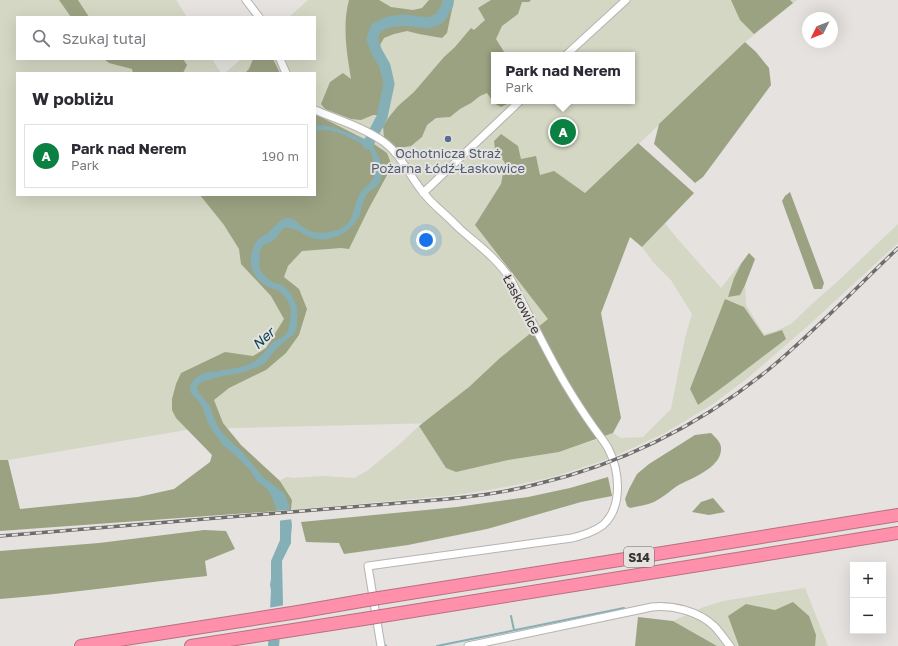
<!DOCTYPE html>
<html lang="pl">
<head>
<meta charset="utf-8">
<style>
  body { margin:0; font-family:"Golos Text",sans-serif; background:#f2f2f3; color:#2b2b33 }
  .controls { position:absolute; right:12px; bottom:12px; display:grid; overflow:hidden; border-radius:0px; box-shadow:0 4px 16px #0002 }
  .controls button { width:36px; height:36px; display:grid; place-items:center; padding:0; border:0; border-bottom:1px solid #e1e1e2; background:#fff; color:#2b2b33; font:20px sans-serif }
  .compass { position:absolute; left:802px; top:12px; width:36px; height:36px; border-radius:50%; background:#fff; box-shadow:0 4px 16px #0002; rotate:227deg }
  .you { position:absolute; left:426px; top:240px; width:14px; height:14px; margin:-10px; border:3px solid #fff; border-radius:50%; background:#1a73e8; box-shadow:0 0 0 6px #1a73e833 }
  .badge { display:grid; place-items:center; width:26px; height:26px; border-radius:50%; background:#0b8043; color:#fff; font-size:13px; font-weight:700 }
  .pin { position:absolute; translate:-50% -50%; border:2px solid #fff; box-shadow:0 1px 4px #0006 }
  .popup { position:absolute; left:491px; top:52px; width:144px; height:52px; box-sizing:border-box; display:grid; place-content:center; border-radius:0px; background:#fff; filter:drop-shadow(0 1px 3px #0005); font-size:13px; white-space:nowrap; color:#7c7c81 }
  .popup b { font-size:15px; color:#2b2b33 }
  .popup::after { content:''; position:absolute; left:50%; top:100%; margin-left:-8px; border:8px solid transparent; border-top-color:#fff }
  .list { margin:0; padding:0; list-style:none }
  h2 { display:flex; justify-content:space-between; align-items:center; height:52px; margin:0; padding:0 16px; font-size:17px }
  h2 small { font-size:13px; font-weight:400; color:#7c7c81 }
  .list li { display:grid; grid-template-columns:26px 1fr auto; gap:12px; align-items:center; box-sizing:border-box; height:64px; margin:0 8px 8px; padding:0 8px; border:1px solid #e1e1e2; border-radius:0px }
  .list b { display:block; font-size:15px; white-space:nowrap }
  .list p { margin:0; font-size:13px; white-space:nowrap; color:#7c7c81 }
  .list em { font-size:13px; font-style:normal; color:#7c7c81 }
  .icon { flex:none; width:22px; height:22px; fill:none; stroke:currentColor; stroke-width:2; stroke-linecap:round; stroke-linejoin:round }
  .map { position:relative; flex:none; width:898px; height:646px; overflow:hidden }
  .search { position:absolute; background:#fff; box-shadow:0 4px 16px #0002; left:16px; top:16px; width:300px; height:44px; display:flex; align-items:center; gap:10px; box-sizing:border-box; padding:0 14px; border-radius:0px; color:#7c7c81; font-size:15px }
  .panel { position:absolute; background:#fff; box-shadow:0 4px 16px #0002; left:16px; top:72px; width:300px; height:124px; border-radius:0px }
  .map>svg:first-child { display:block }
</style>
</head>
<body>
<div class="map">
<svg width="898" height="646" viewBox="0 0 898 646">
  <rect width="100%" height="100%" fill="#e5e2df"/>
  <path fill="#d3d7c3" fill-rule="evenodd" d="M0 0H176L187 17H17V59H212L221 73H17V195H315V73H225L241 59H315V17H289L308 0H797L745 42 593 188 568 389 436 423 192 429 8 460H0ZM494 55H632V101H494Z
    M665 223 675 236 721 288 749 253 755 259 745 285 746 305 764 334 776 331 791 324 813 303 836 283 898 224V243L810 324 749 377 713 404 663 434 615 456 603 437 613 433 621 438 643 437 671 409 685 338 692 314 671 280 653 262 642 247Z
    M419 426 446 468 559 452 598 439 607 451 605 452 608 459 553 477 521 484 488 490 456 495 291 510 292 500 280 481 286 477 293 478 323 476 337 477 354 478 367 471 401 443Z
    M805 588 828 646H717L673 621 704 607 723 601Z"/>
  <path fill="#9ba282" d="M59 0H78L89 17H71Z
    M349 0H379L391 7 413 10 422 8 429 0H454L447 33 442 38 419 34 407 31 394 34 384 38 380 45 381 52 387 61 393 80 389 105 386 117 378 115H373L361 120 351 119 325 109 321 104 330 82 343 73 351 79C347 54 342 26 349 0Z
    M491 0H531L529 2H522L518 14 502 26 496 39 506 55H494V101H513L501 107 494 103 487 93 480 96 471 103 460 109 450 117 436 118 427 125 422 137 411 146 399 148 391 145 384 138 383 126 389 117 398 106 414 92 444 57 455 47 471 28 474 30 485 20 478 8Z
    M731 0H790L793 3 754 34 740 20Z
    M745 42 756 52 769 68 771 85 703 177 695 183 654 144 659 124Z
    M104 59H183L187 65 183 73H133L132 69 109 63Z
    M253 59H273L280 73H245L249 69Z
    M315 114 374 144 387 153 392 166 368 210 349 249 341 248 302 251 288 266 284 277 299 289 307 309 299 335 286 353 266 370 229 388 214 400 223 423 241 445 280 481 292 500 291 510 0 531V460H8L20 509 138 497 174 489 210 462 212 455 176 418 172 410V399L176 384 181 373 225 352 253 356 266 348 284 319 271 296 241 264 239 249 224 225 200 195H315Z
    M501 134 518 146 521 159 536 156 540 175 554 171 585 193 638 143 694 193 642 247 630 237 601 313 621 418 613 433 559 452 508 460 456 472 446 468 419 426 469 387 500 358 548 319 475 225 501 184 505 163 495 149 494 141Z
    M790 192 824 283 822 289H814L782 201 785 196Z
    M749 253 755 259 745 285 740 295 728 297 734 278 741 264Z
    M725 299 744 307 764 336 782 330 786 339C757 361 728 384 698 405L690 389Z
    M711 433C715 437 721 442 721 448 722 468 691 478 677 486 670 491 662 498 654 502 647 505 638 506 630 508L627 506 625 499 629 489 637 474 649 464 695 435Z
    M608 477 612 496 581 502 487 529 408 545 344 554 339 543 306 542 301 522 457 507 528 497 570 488Z
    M713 498 725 512 709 515 692 512 701 502Z
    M204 530 226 531 235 549 205 561 207 576C138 583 69 594 0 599V551L99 543Z
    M793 602 809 616 816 635 815 646H739L728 616 746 604 775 610Z
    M638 617 673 621 717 646H635Z"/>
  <path fill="#85afb6" d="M320 125 333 127 363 139H369L371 135 375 138 372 144C377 154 383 162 382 173 382 177 380 184 376 187 373 189 370 190 367 194 363 200 362 207 360 214 355 227 341 237 327 239 308 243 300 226 284 228 274 238 278 240 263 245L259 253 260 257 259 263 260 270 268 279 274 283 280 284 286 288 291 294 297 307V327L294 334 276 349 265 363 260 366 241 373 222 376 208 380 200 383 197 386V389L199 393 209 405 217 425 223 434 242 452 263 477 284 493 287 499 289 505 292 525 291 536V543L282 561 283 604 279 646H268L270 611 271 590 270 585 271 579V561L280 540V521L277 510 269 491 265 487 257 481 249 469 235 455 223 445 211 428 208 422 201 404 191 393 190 385C194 378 202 373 209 372 211 371 213 372 215 372 218 372 221 370 224 370 228 369 232 369 236 368 242 367 248 365 253 362 262 358 267 347 275 341 278 339 282 338 285 335 289 331 289 326 290 321 290 318 291 315 291 312 291 304 284 294 277 290 271 288 265 286 261 282 250 272 248 259 254 246 260 234 264 238 271 230 276 226 280 218 288 218 295 218 300 226 306 229 317 236 339 233 348 223 354 215 355 203 359 195 362 188 370 185 373 179 377 172 373 150 366 145 364 144 363 144 360 143 357 142 353 139 350 138 339 132 327 128 315 131V126Z"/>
  <path fill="#e5e2df" d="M291 510 293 519 277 521 275 511Z
    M285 605 282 639 266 641 268 608Z"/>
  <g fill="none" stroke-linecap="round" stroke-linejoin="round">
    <path stroke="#85afb6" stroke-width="2" d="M511 616 514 630
      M385 645 386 646
      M437 646 624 608"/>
    <path stroke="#85afb6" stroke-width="11" d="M368 144 382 117 389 84 385 66 377 52 372 39 376 28 388 22 404 20 429 23 440 18 448 4V0"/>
    <defs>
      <path id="street" d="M246 0 259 17
        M566 55 626 0
        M280 59 286 73
        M315 110C338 120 363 127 384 142 403 156 411 180 427 197 431 202 435 205 440 210 447 216 453 222 460 229 478 245 498 259 511 280 529 315 546 351 566 385 575 400 584 414 594 428 599 435 604 441 608 448 620 471 623 507 603 525 594 532 583 535 572 538L368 566 381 646
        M423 193 520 101
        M468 646 652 607C673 605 698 611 714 626 720 632 725 640 730 646"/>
      <path id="highway" d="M379 598 613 561 898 515
        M382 616 898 533
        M81 646 298 612 367 600
        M191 646 370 618"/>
    </defs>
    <use href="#street" stroke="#b6b3b0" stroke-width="9"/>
    <use href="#highway" stroke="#b87081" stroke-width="14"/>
    <use href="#street" stroke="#fff" stroke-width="7"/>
    <use href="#highway" stroke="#fe90ab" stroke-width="12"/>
    <defs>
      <path id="rail" d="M0 536 448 499C478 496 508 492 537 484 622 464 701 424 768 370 814 332 855 289 898 248"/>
    </defs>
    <use href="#rail" stroke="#6f6d6c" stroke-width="3.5"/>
    <use href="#rail" stroke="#e5e2df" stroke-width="2" stroke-dasharray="6" stroke-linecap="butt"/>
    <defs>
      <path id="highway-bridge" d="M367 600 379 598
        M370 618 382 616"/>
    </defs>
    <use href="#highway-bridge" stroke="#b87081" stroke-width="14" stroke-linecap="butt"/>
    <use href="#highway-bridge" stroke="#fe90ab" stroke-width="12"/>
  </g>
  <circle fill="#5c6f8a" stroke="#e5e2df" stroke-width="1.5" cx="448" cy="139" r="4"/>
  <g text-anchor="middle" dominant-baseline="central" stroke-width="4" stroke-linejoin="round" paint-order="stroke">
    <rect fill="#e5e2df" stroke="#6a6967" stroke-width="1" x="624" y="547" width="30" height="20" rx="3"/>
    <g font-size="12" font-weight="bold" fill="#363534">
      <text x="639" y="557">S14</text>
    </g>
    <g font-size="13" fill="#4e5e75" stroke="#e5e2df">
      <text x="448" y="153">Ochotnicza Straż<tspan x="448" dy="15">Pożarna Łódź-Łaskowice</tspan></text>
    </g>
    <g font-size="13" fill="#363534" stroke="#e5e2df">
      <text transform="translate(522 304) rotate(62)">Łaskowice</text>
    </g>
    <g font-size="14" font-style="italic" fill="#084851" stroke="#e5e2df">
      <text transform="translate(263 338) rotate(-42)">Ner</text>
    </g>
  </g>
</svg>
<div class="controls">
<button>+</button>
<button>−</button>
</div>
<svg class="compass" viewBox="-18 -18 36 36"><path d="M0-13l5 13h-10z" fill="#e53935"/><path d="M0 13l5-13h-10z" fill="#7c7c81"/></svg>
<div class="you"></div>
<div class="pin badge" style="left:563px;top:132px">A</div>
<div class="popup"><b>Park nad Nerem</b>Park</div>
<div class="search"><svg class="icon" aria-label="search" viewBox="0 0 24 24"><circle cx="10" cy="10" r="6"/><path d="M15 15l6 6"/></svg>Szukaj tutaj</div>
<section class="panel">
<h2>W pobliżu<small></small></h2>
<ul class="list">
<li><span class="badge">A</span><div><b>Park nad Nerem</b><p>Park</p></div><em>190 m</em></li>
</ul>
</section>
</div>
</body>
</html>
